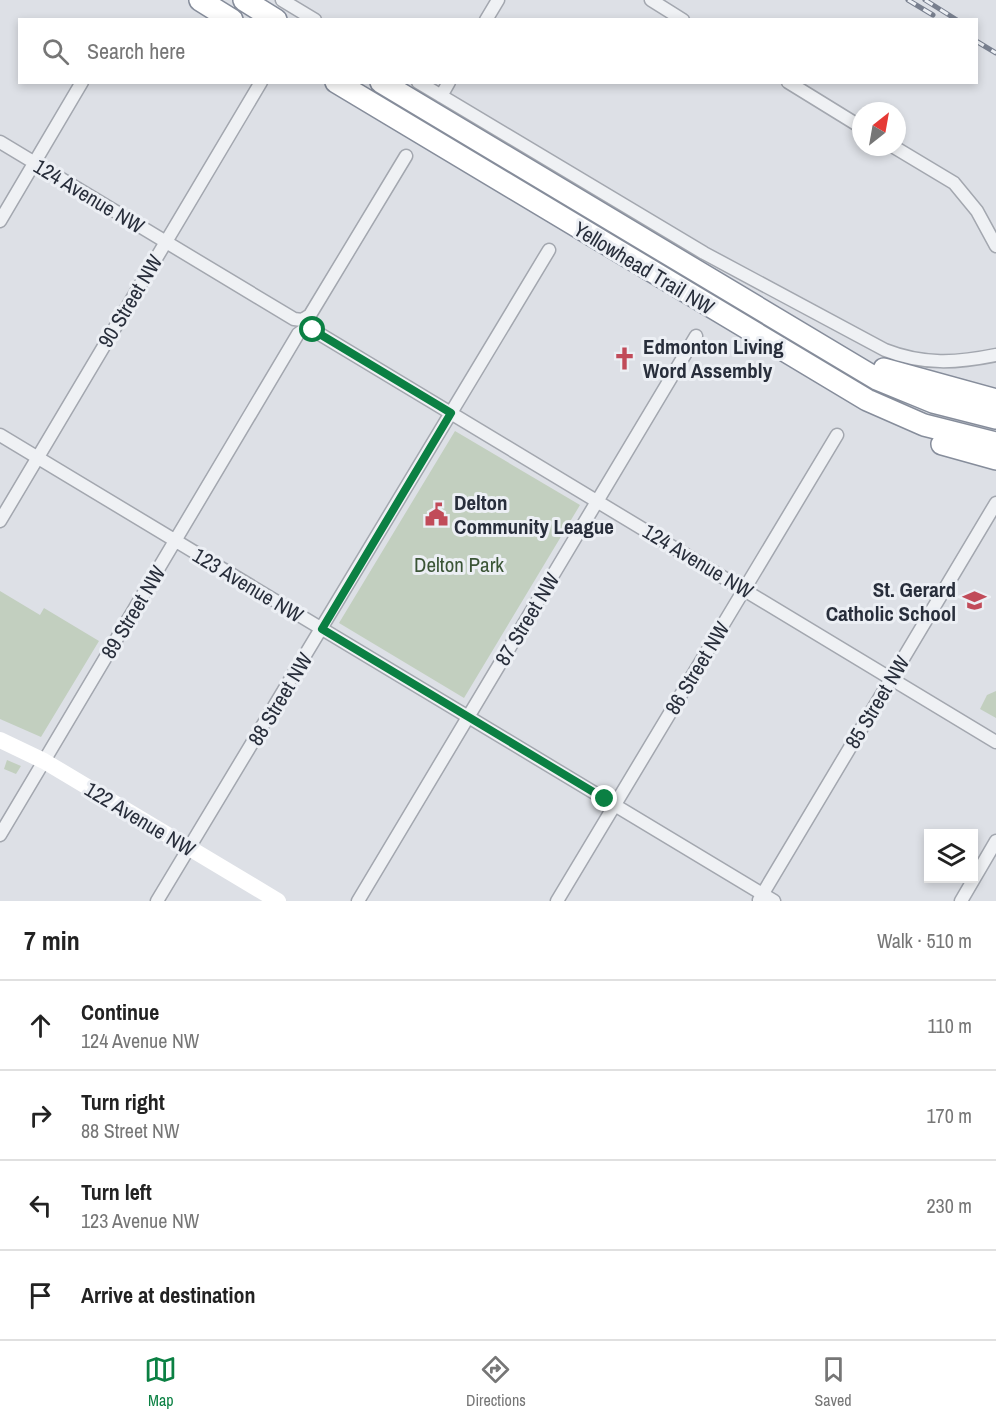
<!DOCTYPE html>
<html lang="en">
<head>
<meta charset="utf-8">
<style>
  body { margin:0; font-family:"Archivo Narrow",sans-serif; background:#f6f6f6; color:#222 }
  .controls { position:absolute; right:18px; bottom:18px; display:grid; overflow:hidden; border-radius:0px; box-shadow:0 3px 9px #0003 }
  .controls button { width:54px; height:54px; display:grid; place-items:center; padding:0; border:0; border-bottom:2px solid #e0e0e0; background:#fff; color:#222; font:30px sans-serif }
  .compass { position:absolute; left:852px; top:102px; width:54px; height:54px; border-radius:50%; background:#fff; box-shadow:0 3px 9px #0003; rotate:31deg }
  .stop { position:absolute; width:18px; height:18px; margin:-14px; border:4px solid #0b8043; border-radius:50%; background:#fff }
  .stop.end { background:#0b8043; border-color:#fff; box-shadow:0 2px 6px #0008 }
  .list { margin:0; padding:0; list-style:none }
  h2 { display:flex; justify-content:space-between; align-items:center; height:78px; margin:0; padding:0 24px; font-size:26px }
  h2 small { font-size:20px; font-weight:400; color:#767676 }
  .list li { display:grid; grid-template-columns:39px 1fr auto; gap:18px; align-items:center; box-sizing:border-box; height:90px; padding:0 24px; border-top:2px solid #e0e0e0 }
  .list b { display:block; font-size:22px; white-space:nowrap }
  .list p { margin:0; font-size:20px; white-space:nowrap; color:#767676 }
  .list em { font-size:20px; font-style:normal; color:#767676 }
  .icon { flex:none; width:33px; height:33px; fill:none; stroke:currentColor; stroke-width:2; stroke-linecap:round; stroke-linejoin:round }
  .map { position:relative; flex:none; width:996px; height:901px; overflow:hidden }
  .search { position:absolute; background:#fff; box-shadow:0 3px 9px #0003; left:18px; right:18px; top:18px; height:66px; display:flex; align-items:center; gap:15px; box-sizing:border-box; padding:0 21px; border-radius:0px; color:#767676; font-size:22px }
  .sheet { height:438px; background:#fff }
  nav { display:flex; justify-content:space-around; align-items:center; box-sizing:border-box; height:84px; border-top:2px solid #e0e0e0; background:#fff; font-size:16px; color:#767676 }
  nav a { display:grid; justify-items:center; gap:3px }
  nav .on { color:#0b8043 }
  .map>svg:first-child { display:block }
</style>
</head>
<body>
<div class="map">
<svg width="996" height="901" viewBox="0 0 996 901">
  <rect width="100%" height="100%" fill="#dde0e6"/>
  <path fill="#c2cfbf" d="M455 431 580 505 464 698 339 623Z
    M0 591 40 615 44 608 99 641 41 737 0 719Z
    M996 691V718L980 709 987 695Z
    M7 760 21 766 16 774 4 769Z"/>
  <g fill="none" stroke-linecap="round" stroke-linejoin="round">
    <defs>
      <path id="street" d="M282 0 315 20
        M651 0 683 20
        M486 20 498 0
        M418 82 704 253 885 350C923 365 957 363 996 355
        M788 82 861 127
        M441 96 449 82
        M0 142 294 319 302 320 310 315 406 156
        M894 147 954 183 977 211 996 246
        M0 221 82 82
        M0 435 774 901
        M0 521 261 82
        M0 835 298 334 305 329 313 330 996 742
        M759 900 996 503
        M157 901 549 250
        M358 901 696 336
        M557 901 837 435
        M961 901 996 841"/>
      <path id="highway" d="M200 0 232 20
        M244 0 276 20
        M336 82 867 400 924 425 996 443
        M381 82 877 379 933 402 996 418
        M884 369 996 400
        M942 444 996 459"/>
    </defs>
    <use href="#street" stroke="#a3a7af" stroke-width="15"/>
    <use href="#highway" stroke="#868d9b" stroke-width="24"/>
    <use href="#street" stroke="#eff1f4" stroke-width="12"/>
    <path stroke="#fff" stroke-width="16" d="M0 740 44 761 278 901"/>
    <use href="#highway" stroke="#fff" stroke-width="21"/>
    <defs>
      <path id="rail" d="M908 0 933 15
        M925 0 957 20
        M976 41 996 53"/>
    </defs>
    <use href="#rail" stroke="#787f8e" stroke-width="5"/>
    <use href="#rail" stroke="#eceff4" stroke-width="3" stroke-dasharray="9" stroke-linecap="butt"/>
  </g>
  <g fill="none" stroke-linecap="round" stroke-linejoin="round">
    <path stroke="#0b8043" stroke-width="8" d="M313 330 451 413 322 629 605 799"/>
  </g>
  <defs>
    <symbol id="church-bare" viewBox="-9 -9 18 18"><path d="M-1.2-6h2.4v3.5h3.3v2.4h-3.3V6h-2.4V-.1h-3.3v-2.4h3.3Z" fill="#c14b59" stroke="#eceff4" stroke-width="2.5" paint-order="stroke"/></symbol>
    <symbol id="civic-bare" viewBox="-9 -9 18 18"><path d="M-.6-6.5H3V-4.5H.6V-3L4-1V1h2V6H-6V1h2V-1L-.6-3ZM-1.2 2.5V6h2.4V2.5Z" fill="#c14b59" stroke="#eceff4" stroke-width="2.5" paint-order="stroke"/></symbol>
    <symbol id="school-bare" viewBox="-9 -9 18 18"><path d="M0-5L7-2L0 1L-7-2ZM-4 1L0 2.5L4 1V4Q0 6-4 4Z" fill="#c14b59" stroke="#eceff4" stroke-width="2.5" paint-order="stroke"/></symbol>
  </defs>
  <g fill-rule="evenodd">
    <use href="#church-bare" x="608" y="342" width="33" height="33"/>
    <use href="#civic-bare" x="420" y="498" width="33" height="33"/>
    <use href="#school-bare" x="958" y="584" width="33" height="33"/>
  </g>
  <g text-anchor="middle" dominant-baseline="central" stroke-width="6" stroke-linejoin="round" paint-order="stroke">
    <g font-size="21" fill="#282e3b" stroke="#eceff4">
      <text transform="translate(89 196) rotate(31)">124 Avenue NW</text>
      <text transform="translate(644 268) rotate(31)">Yellowhead Trail NW</text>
      <text transform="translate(130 301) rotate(-59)">90 Street NW</text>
      <text transform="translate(698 561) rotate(31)">124 Avenue NW</text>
      <text transform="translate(248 585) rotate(31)">123 Avenue NW</text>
      <text transform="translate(133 612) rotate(-59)">89 Street NW</text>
      <text transform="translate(527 619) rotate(-59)">87 Street NW</text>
      <text transform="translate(697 668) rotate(-59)">86 Street NW</text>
      <text transform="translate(280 699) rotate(-59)">88 Street NW</text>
      <text transform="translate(877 702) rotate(-59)">85 Street NW</text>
      <text transform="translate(140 819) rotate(31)">122 Avenue NW</text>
    </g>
    <g font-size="21" font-weight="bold" fill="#282e3b" stroke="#eceff4" text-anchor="start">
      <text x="643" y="346">Edmonton Living<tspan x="643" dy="24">Word Assembly</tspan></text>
      <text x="454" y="502">Delton<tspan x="454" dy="24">Community League</tspan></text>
      <text x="956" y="589" text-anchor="end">St. Gerard<tspan x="956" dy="24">Catholic School</tspan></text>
    </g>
    <g font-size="21" fill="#3b5536" stroke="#eceff4">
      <text x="459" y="564">Delton Park</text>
    </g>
  </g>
</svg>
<div class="controls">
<button><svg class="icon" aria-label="layers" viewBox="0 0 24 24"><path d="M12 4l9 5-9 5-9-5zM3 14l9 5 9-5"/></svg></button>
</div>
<svg class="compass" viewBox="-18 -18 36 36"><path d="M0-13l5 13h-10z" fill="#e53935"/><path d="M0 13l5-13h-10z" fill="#767676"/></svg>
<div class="stop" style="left:313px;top:330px"></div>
<div class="stop end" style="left:605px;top:799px"></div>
<div class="search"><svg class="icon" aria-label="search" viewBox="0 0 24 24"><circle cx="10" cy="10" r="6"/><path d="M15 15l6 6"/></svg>Search here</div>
</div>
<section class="sheet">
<h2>7 min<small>Walk · 510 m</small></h2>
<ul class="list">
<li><svg class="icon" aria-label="ahead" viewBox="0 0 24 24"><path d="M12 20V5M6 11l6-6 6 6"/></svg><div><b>Continue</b><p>124 Avenue NW</p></div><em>110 m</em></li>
<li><svg class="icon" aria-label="right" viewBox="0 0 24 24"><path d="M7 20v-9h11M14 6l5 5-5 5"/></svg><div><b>Turn right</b><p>88 Street NW</p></div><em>170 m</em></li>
<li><svg class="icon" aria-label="left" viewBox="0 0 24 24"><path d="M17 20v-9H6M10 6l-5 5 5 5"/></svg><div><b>Turn left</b><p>123 Avenue NW</p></div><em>230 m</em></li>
<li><svg class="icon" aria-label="arrive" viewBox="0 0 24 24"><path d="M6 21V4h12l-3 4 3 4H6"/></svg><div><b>Arrive at destination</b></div></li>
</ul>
</section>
<nav>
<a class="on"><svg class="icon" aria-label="map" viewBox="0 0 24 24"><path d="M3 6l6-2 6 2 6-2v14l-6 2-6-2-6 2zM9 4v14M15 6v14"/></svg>Map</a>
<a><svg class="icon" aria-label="directions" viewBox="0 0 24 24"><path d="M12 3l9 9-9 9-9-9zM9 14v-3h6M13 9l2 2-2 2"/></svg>Directions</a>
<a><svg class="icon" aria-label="saved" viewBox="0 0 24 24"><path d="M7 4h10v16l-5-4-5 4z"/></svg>Saved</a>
</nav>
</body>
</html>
